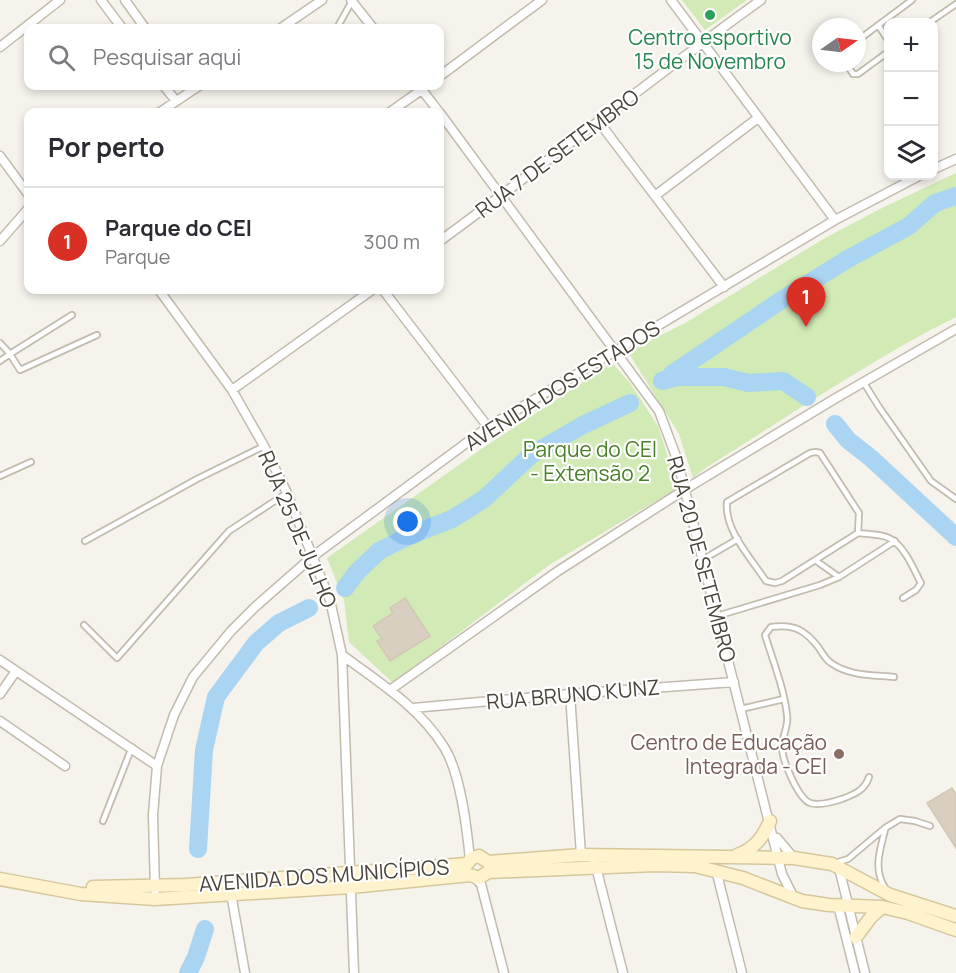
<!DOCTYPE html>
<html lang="pt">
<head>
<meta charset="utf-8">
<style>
  body { margin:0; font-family:Manrope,sans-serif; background:#f7f7f7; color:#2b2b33 }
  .controls { position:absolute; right:18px; top:18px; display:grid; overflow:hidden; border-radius:12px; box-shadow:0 3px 9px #0003 }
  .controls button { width:54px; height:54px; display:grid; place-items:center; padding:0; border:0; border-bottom:2px solid #e1e1e2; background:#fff; color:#2b2b33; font:30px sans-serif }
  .compass { position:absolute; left:812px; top:18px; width:54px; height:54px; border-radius:50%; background:#fff; box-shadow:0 3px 9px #0003; rotate:76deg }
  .you { position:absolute; left:408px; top:522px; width:21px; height:21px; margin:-15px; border:4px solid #fff; border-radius:50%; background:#1a73e8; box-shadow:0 0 0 9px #1a73e833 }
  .badge { display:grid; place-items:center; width:39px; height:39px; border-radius:50%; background:#d93025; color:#fff; font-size:20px; font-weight:700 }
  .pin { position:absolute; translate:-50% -50px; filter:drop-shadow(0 2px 3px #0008) }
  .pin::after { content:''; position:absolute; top:32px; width:21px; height:18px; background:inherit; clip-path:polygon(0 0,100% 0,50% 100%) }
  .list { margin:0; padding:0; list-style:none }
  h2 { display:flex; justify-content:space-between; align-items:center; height:78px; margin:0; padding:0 24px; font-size:26px }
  h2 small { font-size:20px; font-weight:400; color:#7c7c81 }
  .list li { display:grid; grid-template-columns:39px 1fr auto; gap:18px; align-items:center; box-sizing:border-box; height:108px; padding:0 24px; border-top:2px solid #e1e1e2 }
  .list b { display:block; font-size:22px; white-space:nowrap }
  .list p { margin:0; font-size:20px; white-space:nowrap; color:#7c7c81 }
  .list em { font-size:20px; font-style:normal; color:#7c7c81 }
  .icon { flex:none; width:33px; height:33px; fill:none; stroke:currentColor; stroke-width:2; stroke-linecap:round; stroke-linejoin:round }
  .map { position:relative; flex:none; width:956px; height:973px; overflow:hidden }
  .search { position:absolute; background:#fff; box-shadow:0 3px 9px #0003; left:24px; top:24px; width:420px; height:66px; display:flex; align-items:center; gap:15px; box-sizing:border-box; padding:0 21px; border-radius:12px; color:#7c7c81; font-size:22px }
  .panel { position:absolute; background:#fff; box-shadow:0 3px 9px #0003; left:24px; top:108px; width:420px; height:186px; border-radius:12px }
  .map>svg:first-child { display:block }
</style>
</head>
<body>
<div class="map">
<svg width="956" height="973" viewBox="0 0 956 973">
  <rect width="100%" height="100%" fill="#f6f3ec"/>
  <path fill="#d2eab5" d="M682 0H747L705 30Z
    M956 173V317C870 360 789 416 707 467L693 478 679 434 628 352 685 323 825 238 884 207Z
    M612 363 630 383 658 426 678 488 549 565 393 683 349 642 344 600 327 558 480 450Z"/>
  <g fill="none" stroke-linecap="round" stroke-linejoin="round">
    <path stroke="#a9d4f2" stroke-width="18" d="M672 374 780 301 846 260 909 226 935 203 956 196
      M662 381 676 377H724L748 383 783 381 807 397
      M835 424 848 440 872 459 956 537
      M345 588 357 572 379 551 411 535 452 519 484 499 531 455 583 425 630 403
      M198 849 204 750 216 697 256 643 279 623 309 608
      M188 973 196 957 205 929"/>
  </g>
  <path fill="#d8cfc1" stroke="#d3c7b4" stroke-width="1.5" d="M405 598 430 636 390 661 377 641 382 639 373 626 393 613 390 608Z
    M952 788 956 794V848L927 803Z"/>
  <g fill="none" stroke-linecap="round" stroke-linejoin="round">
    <defs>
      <path id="lane" d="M930 22 956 4
        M878 25 888 40
        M337 28 352 1
        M857 41 912 0
        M846 63 853 74H858L888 52
        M72 315 10 354 20 370 97 335
        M0 343 10 354 0 361
        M864 383 879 407 931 481 956 499
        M816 452 820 453 859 513 858 533 782 581 775 583 766 581C751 558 724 530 727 502L810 453Z
        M0 476 31 462
        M858 533C869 534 887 534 895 542 907 552 914 570 921 583L916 590 903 598
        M85 541 197 479 264 446
        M702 560 738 539
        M815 560 839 577
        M717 616 820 585 839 577 895 541
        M84 625 117 658 229 531 287 493
        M741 709 784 699
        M869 777C865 790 855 794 842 799 833 802 820 806 810 803 798 798 782 760 782 747 782 736 789 726 787 715 784 688 773 661 765 635L771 627C795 624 805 630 819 648 822 653 826 660 831 663 849 676 873 675 894 677
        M103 821 132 747
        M885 830C880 850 873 869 885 888
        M835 863 848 859 885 828 900 819 915 821 930 826"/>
      <path id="street" d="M101 0 122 28
        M125 0 145 28
        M351 0 373 28
        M671 0 835 220
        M281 28 322 0
        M0 47 60 0
        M440 76 542 0
        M164 86 176 101
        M419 86 439 112
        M160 112 199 86
        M390 112 427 86
        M440 113 659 411 677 459 782 874 793 896
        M599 122 724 287
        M0 156 28 194
        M934 169 956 159
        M656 195 758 118
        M0 241 28 209
        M440 241C548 162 652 78 761 0
        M159 290 232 390 264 446 287 493 330 600 342 655 354 973
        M383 290 488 427
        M232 390 372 290
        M342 655C379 682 419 707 444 747 461 774 467 829 470 860
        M0 660 157 766
        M390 690 558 571 684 490 836 398 956 329
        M0 694 16 671
        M570 694 581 855
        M413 708 570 694 734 682
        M0 721 65 766
        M777 838 794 858
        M595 863 623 973
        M839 868 865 973
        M716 870 742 973
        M474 877 481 884 504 973
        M229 882 245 973
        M155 890 153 815 157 766 174 715 193 677 231 631 255 607 312 557 488 427 835 220 919 176
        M838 905 855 973"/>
      <path id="secondary" d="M737 855C755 849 763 837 770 821
        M467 864 472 858 479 856 488 862 581 855 794 858 832 864 890 895 956 916
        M0 879 81 894 155 899 351 887 470 875 479 878 488 872 655 865 695 866 743 878 802 901 829 905 882 907 908 913 956 930
        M93 887 186 885 467 864
        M856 937 871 917 882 907"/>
    </defs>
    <use href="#lane" stroke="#c2bbae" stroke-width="8"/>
    <use href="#street" stroke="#c2bbae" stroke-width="11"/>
    <use href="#secondary" stroke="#d6c79b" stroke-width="15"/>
    <use href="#lane" stroke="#fff" stroke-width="4.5"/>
    <use href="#street" stroke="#fff" stroke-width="8"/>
    <use href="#secondary" stroke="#fff3cd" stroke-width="12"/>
  </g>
  <circle fill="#2e9e5b" stroke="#fff" stroke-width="2" cx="710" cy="15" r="6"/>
  <circle fill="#8d6e63" stroke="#fff" stroke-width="2" cx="839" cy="754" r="6"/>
  <g text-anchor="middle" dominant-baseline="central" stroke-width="4.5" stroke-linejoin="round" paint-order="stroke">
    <g font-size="21" fill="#27864d" stroke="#fff">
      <text x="710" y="37">Centro esportivo<tspan x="710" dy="24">15 de Novembro</tspan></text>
    </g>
    <g font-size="21" fill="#4b4439" stroke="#fff">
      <text transform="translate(557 153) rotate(-37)">RUA 7 DE SETEMBRO</text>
      <text transform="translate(562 385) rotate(-32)">AVENIDA DOS ESTADOS</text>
      <text transform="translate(298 529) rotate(67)">RUA 25 DE JULHO</text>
      <text transform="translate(702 559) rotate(75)">RUA 20 DE SETEMBRO</text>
      <text transform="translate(573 694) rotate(-5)">RUA BRUNO KUNZ</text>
      <text transform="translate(324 875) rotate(-4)">AVENIDA DOS MUNICÍPIOS</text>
    </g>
    <g font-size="21" fill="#4a7f2a" stroke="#fff">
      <text x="590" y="449">Parque do CEI<tspan x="590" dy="24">- Extensão 2</tspan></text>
    </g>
    <g font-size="21" fill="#785e54" stroke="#fff" text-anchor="end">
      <text x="827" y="742">Centro de Educação<tspan x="827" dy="24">Integrada - CEI</tspan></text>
    </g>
  </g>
</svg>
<div class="controls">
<button>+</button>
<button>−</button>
<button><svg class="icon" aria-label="layers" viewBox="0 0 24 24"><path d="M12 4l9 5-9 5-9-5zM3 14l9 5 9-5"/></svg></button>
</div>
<svg class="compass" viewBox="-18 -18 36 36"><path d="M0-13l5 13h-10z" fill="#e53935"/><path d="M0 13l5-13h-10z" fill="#7c7c81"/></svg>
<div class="you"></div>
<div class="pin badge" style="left:806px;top:327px">1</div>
<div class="search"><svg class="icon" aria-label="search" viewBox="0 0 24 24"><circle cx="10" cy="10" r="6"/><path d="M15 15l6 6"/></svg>Pesquisar aqui</div>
<section class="panel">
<h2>Por perto<small></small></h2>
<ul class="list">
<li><span class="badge">1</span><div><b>Parque do CEI</b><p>Parque</p></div><em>300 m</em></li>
</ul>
</section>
</div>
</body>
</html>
